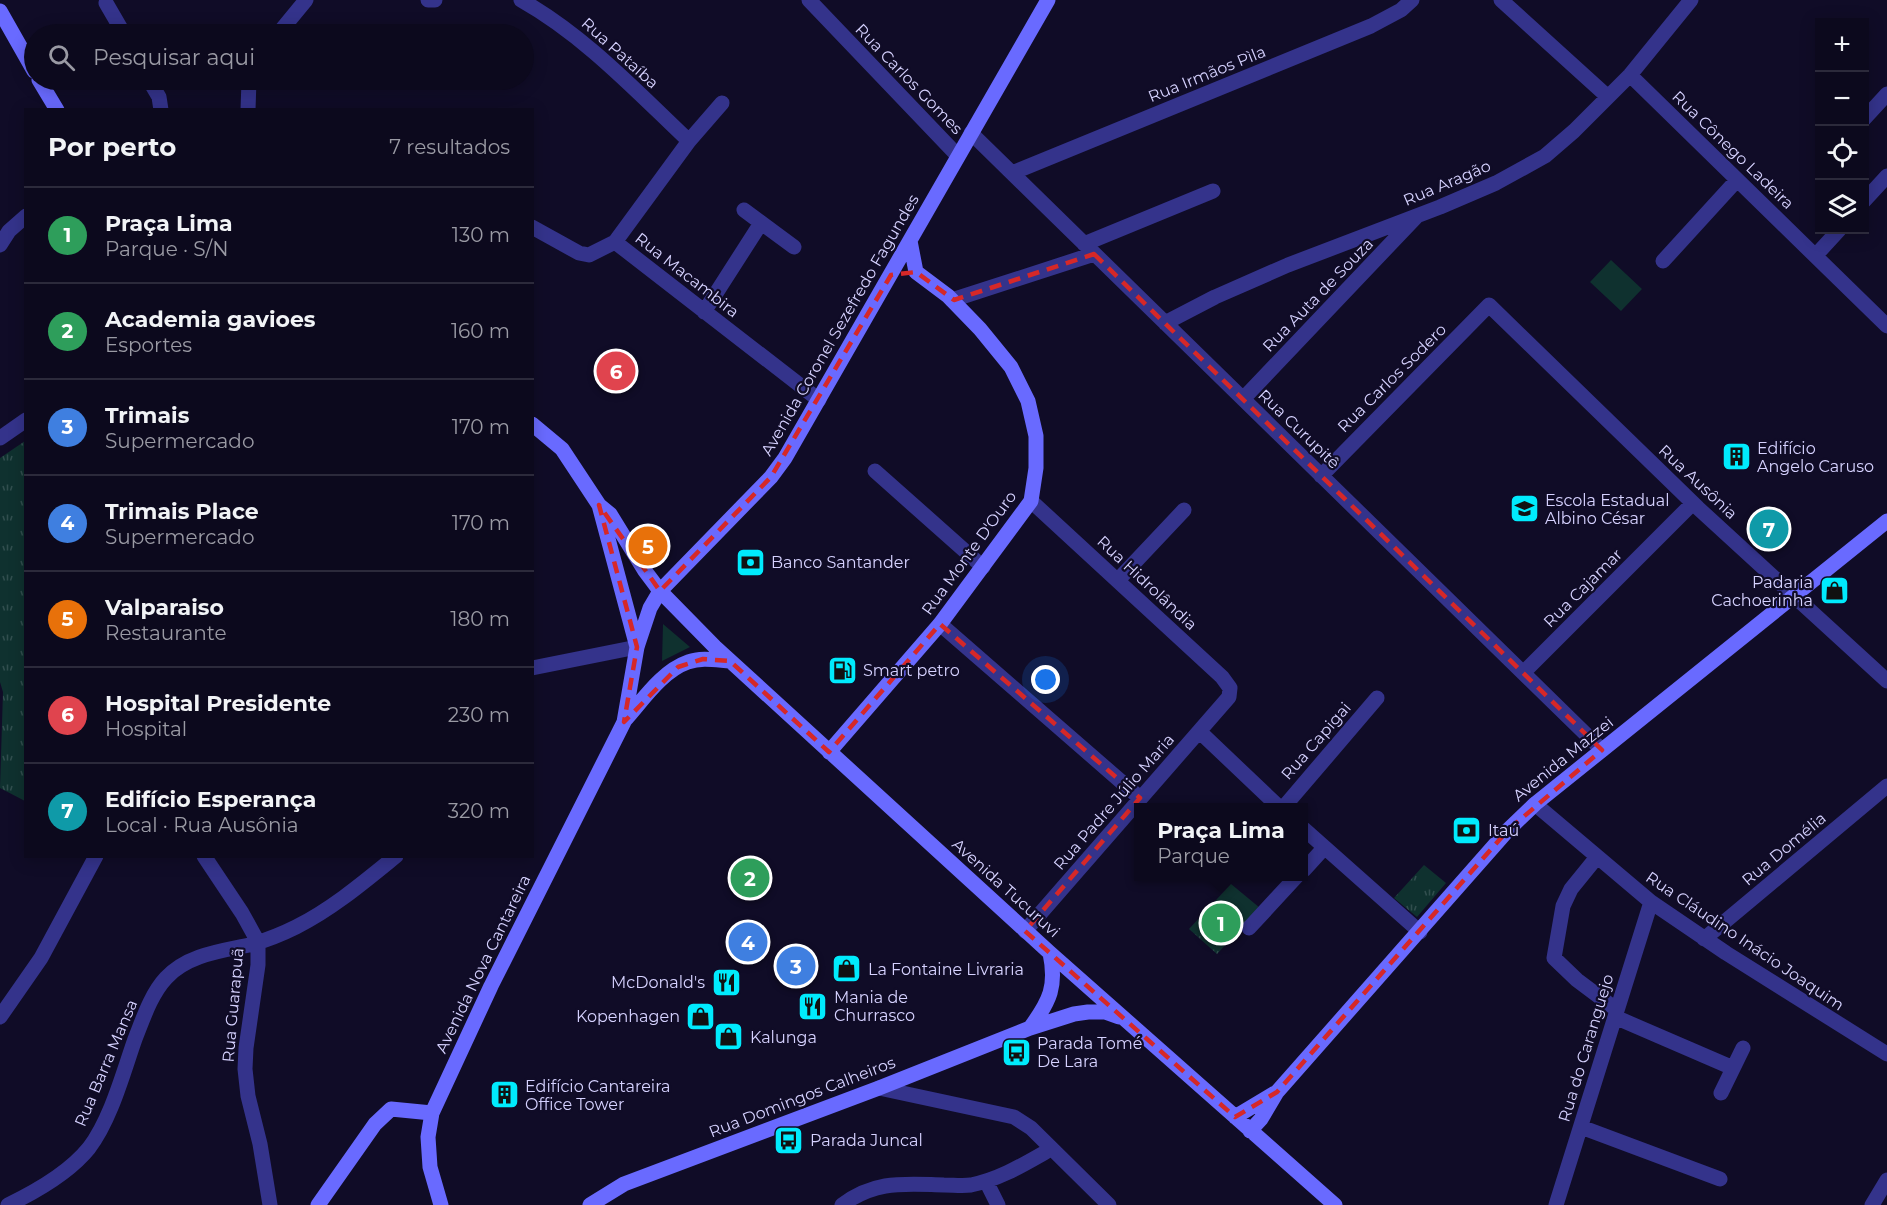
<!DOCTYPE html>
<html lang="pt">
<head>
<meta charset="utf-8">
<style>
  body { margin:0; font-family:Montserrat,sans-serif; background:#1a172a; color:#f1f3f6 }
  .controls { position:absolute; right:18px; top:18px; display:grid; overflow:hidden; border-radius:0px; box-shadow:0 3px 15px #0003 }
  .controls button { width:54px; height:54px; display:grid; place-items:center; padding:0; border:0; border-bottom:2px solid #2c2a3b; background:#0c091d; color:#f1f3f6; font:30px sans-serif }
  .you { position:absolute; left:1046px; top:680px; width:21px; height:21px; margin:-15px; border:4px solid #fff; border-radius:50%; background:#1a73e8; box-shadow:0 0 0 9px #1a73e833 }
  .badge { display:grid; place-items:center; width:39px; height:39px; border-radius:50%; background:#b45309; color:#fff; font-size:20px; font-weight:700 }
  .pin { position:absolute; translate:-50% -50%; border:3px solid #fff; box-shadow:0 2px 6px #0006 }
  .popup { position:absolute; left:1134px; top:803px; width:174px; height:78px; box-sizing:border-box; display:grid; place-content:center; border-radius:0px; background:#0c091d; filter:drop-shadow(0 2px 4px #0005); font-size:20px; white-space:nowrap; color:#9a9aa4 }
  .popup b { font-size:22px; color:#f1f3f6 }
  .popup::after { content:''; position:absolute; left:50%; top:100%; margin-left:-12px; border:12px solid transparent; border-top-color:#0c091d }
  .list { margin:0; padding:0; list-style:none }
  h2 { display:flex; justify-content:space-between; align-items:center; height:78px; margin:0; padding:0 24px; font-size:26px }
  h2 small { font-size:20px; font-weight:400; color:#9a9aa4 }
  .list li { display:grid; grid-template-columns:39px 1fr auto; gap:18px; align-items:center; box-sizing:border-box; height:96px; padding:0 24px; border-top:2px solid #2c2a3b }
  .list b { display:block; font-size:22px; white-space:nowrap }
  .list p { margin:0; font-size:20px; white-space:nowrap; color:#9a9aa4 }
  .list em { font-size:20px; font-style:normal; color:#9a9aa4 }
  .icon { flex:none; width:33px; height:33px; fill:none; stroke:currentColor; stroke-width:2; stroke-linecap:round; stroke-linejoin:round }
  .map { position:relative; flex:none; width:1887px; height:1205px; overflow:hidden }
  .search { position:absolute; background:#0c091d; box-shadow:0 3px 15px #0003; left:24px; top:24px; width:510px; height:66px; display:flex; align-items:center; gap:15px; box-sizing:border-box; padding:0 21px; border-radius:33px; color:#9a9aa4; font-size:22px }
  .panel { position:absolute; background:#0c091d; box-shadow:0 3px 15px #0003; left:24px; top:108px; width:510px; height:750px; border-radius:0px }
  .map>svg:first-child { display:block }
</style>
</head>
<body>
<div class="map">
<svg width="1887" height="1205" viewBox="0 0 1887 1205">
  <defs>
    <pattern id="park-tufts" width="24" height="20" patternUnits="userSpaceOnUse" patternTransform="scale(1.5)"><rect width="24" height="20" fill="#0f312f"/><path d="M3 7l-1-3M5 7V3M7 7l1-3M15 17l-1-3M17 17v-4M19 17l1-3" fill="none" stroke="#314e4e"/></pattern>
  </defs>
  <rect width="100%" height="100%" fill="#100c27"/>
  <path fill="#0f312f" d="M1611 260 1642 289 1621 311 1590 282Z
    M663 624 690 647 662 661Z"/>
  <path fill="url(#park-tufts)" d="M25 441V801L0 788 3 692 0 682V458Z
    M1424 865 1446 883 1417 917 1394 898Z
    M1231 884 1260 908 1217 954 1189 929Z"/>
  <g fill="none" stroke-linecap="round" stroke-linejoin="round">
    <path stroke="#34338b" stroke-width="15" d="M428 0H435
      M521 0C585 36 636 91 689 141
      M809 0 958 156
      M1501 0 1608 97
      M106 3 124 34
      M278 34 306 0
      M1630 75 1887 326
      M149 80 159 97 161 110
      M722 103 689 141 615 242 819 400
      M248 110 249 80
      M1864 119 1887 94
      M971 133 1602 750
      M1012 173 1371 26 1401 10 1412 0
      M1864 201 1887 176
      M744 210 794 247
      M532 227 579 253 589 255 615 242
      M1084 244 1213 191
      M0 245 9 231 26 216
      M1816 255 1839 230
      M1663 261 1737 180
      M952 300 1094 254
      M704 312 761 223
      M1165 323 1215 297 1288 265 1440 207 1496 183 1545 156 1574 131 1630 75 1691 0
      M1243 399 1416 217
      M0 438 26 420
      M875 471 983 567
      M1321 476 1489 305 1698 508 1887 681
      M1118 580 1184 510
      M940 624 1140 798
      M532 668 637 647
      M1523 673 1693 503
      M1200 732 1280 808
      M1535 804 1651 902 1726 953 1887 1054
      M1283 808 1377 698
      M1304 829 1420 932
      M204 856 242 913 258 942V965L246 1048 245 1069 248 1096 260 1144 270 1205
      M1597 857 1571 889 1563 906 1554 958 1577 980 1617 1010
      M1304 870 1324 848
      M1249 928 1297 876
      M1025 931 1229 697 1230 688 1222 677 1031 501
      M1704 939 1887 786
      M0 1017 41 958 96 856
      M1615 1017 1733 1068
      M879 1088 1014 1117 1031 1128 1109 1205
      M1721 1093 1743 1048
      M1581 1127 1720 1179
      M986 1181 998 1205
      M8 1205C37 1191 69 1173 89 1148 111 1119 123 1073 135 1039 143 1019 151 994 166 978 187 955 221 951 249 945 264 941 282 934 296 927 332 909 364 882 396 856
      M842 1205C876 1180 903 1184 944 1185 953 1185 963 1186 971 1185 1001 1179 1026 1163 1051 1149
      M1556 1205 1651 902
      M1872 1205 1887 1180"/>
    <path stroke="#696aff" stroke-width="15" d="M0 11 34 71
      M39 80 57 110
      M532 424 562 449 599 505 610 514 645 571 660 591 715 647 1050 953 1335 1205
      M637 647 650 608 660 591 771 477 785 458 1048 0
      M625 720C643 700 662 671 688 662 701 657 716 660 730 661
      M829 752 940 624 1031 501 1036 468V436L1028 401 1011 367 980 329 948 296 916 272 910 241
      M1030 1028C1050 1001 1057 986 1050 953
      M1235 1117 1275 1093
      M1250 1131 1261 1119 1277 1092 1508 830 1535 804 1887 521
      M318 1205 375 1124 391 1109 432 1113
      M441 1205 430 1167 428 1137 432 1113 491 986 624 722 637 647 599 505
      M590 1205 624 1184 879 1088 1030 1028 1074 1014 1088 1012H1105L1119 1017"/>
  </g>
  <path fill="none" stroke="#d62828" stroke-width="4.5" stroke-dasharray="12 8" stroke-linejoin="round" d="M1094 254 1602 750 1508 830 1277 1092 1235 1117 1025 931 1140 798 940 624 829 752 730 661 703 659 678 667 624 722 637 647 599 505 660 591 771 477 891 275 916 272 954 300Z"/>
  <defs>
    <symbol id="building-square" viewBox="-11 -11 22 22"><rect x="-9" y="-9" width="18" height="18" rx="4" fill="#00ebfd" stroke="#100c27"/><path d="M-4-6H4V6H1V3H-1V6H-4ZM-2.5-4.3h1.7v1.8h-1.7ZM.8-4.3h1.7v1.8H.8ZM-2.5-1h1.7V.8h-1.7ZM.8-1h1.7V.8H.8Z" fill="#111"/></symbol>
    <symbol id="school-square" viewBox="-11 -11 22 22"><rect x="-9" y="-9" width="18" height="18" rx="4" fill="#00ebfd" stroke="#100c27"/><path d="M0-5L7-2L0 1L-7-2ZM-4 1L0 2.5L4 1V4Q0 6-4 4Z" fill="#111"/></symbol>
    <symbol id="bank-square" viewBox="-11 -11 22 22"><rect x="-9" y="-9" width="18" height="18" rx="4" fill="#00ebfd" stroke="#100c27"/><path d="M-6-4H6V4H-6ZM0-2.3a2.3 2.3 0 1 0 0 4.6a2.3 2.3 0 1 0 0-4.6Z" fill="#111"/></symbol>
    <symbol id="shop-square" viewBox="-11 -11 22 22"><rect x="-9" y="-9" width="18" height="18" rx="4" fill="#00ebfd" stroke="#100c27"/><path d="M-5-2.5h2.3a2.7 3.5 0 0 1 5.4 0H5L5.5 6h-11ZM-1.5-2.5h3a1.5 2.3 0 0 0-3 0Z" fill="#111"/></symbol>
    <symbol id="fuel-square" viewBox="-11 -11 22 22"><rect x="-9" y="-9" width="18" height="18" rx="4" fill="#00ebfd" stroke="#100c27"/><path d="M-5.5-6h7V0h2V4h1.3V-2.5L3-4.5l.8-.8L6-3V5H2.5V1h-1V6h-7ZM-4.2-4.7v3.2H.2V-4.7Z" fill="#111"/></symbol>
    <symbol id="restaurant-square" viewBox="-11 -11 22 22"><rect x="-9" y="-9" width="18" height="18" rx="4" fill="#00ebfd" stroke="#100c27"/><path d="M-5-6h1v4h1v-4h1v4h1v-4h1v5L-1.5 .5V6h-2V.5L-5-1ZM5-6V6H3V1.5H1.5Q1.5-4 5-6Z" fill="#111"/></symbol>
    <symbol id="bus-square" viewBox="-11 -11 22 22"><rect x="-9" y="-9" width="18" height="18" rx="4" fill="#00ebfd" stroke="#100c27"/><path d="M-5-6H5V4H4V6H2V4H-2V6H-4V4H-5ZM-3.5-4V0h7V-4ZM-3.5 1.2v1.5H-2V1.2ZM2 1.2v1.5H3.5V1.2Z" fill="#111"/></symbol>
  </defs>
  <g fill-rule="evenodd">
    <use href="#building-square" x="1720" y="440" width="33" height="33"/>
    <use href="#school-square" x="1508" y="492" width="33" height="33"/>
    <use href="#bank-square" x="734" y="546" width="33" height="33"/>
    <use href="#shop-square" x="1818" y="574" width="33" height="33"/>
    <use href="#fuel-square" x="826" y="654" width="33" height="33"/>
    <use href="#bank-square" x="1450" y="814" width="33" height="33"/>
    <use href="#shop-square" x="830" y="952" width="33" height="33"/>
    <use href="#restaurant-square" x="710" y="966" width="33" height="33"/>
    <use href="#restaurant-square" x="796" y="990" width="33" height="33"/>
    <use href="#shop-square" x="684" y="1000" width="33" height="33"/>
    <use href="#shop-square" x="712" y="1020" width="33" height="33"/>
    <use href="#bus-square" x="1000" y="1036" width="33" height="33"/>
    <use href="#building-square" x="488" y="1078" width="33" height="33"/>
    <use href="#bus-square" x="772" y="1124" width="33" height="33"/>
  </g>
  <g text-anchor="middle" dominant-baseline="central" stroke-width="4.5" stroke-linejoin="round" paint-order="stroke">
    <g font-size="16" fill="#d6d2ff" stroke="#100c27">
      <text transform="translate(620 53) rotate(42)">Rua Pataíba</text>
      <text transform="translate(1207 74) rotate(-22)">Rua Irmãos Pìla</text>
      <text transform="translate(909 79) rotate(46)">Rua Carlos Gomes</text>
      <text transform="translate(1733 150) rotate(44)">Rua Cônego Ladeira</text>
      <text transform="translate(1447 183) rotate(-23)">Rua Aragão</text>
      <text transform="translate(687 275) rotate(38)">Rua Macambira</text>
      <text transform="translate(1318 295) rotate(-46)">Rua Auta de Souza</text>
      <text transform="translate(840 325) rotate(-60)">Avenida Coronel Sezefredo Fagundes</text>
      <text transform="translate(1392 378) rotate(-45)">Rua Carlos Sodero</text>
      <text transform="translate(1299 429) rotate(44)">Rua Curupitê</text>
      <text transform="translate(1698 482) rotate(43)">Rua Ausônia</text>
      <text transform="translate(969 553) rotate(-54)">Rua Monte D'Ouro</text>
      <text transform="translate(1147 583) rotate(43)">Rua Hidrolândia</text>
      <text transform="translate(1583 588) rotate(-45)">Rua Cajamar</text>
      <text transform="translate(1316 741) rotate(-49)">Rua Capigai</text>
      <text transform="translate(1563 759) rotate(-39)">Avenida Mazzei</text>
      <text transform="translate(1114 802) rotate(-49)">Rua Padre Júlio Maria</text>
      <text transform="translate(1784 849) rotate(-40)">Rua Domélia</text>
      <text transform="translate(1006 888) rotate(42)">Avenida Tucuruvi</text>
      <text transform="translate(1745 941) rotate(34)">Rua Cláudino Inácio Joaquim</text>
      <text transform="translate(483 964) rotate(-64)">Avenida Nova Cantareira</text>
      <text transform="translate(233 1005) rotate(-85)">Rua Guarapuã</text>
      <text transform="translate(1586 1048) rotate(-73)">Rua do Caranguejo</text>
      <text transform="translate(106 1063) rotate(-67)">Rua Barra Mansa</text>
      <text transform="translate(802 1097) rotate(-21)">Rua Domingos Calheiros</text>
    </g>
    <g font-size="16" fill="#d6d2ff" stroke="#100c27" text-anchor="start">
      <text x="1757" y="448">Edifício<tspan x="1757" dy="18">Angelo Caruso</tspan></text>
      <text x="1545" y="500">Escola Estadual<tspan x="1545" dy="18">Albino César</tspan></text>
      <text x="771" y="562">Banco Santander</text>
      <text x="1813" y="582" text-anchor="end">Padaria<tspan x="1813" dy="18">Cachoerinha</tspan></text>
      <text x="863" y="670">Smart petro</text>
      <text x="1488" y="830">Itaú</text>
      <text x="868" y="969">La Fontaine Livraria</text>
      <text x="705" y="982" text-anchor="end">McDonald's</text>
      <text x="834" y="997">Mania de<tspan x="834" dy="18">Churrasco</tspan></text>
      <text x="680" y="1016" text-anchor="end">Kopenhagen</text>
      <text x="750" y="1037">Kalunga</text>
      <text x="1037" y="1043">Parada Tomé<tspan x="1037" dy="18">De Lara</tspan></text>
      <text x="525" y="1086">Edifício Cantareira<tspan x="525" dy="18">Office Tower</tspan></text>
      <text x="810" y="1140">Parada Juncal</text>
    </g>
  </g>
</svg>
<div class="controls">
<button>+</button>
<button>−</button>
<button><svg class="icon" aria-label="locate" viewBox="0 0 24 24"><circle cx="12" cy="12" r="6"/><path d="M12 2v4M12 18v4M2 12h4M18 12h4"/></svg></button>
<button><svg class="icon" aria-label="layers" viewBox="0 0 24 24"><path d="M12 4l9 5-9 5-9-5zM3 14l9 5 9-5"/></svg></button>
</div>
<div class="you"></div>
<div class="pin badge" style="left:1221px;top:923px;background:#2e9e5b">1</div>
<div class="popup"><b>Praça Lima</b>Parque</div>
<div class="pin badge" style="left:750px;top:878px;background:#2e9e5b">2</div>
<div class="pin badge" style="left:796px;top:966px;background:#3f7fe0">3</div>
<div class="pin badge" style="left:748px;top:942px;background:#3f7fe0">4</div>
<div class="pin badge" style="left:648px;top:546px;background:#e8710a">5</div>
<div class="pin badge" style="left:616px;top:371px;background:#e0444e">6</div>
<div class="pin badge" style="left:1769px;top:529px;background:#0f9aa8">7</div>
<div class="search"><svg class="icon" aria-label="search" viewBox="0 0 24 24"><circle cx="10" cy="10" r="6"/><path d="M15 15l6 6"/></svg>Pesquisar aqui</div>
<section class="panel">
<h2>Por perto<small>7 resultados</small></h2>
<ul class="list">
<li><span class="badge" style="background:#2e9e5b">1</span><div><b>Praça Lima</b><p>Parque · S/N</p></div><em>130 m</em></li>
<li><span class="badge" style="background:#2e9e5b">2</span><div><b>Academia gavioes</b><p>Esportes</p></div><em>160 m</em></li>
<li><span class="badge" style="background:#3f7fe0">3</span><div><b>Trimais</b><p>Supermercado</p></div><em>170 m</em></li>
<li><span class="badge" style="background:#3f7fe0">4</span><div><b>Trimais Place</b><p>Supermercado</p></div><em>170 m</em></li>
<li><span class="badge" style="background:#e8710a">5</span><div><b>Valparaiso</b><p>Restaurante</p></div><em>180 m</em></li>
<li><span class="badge" style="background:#e0444e">6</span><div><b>Hospital Presidente</b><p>Hospital</p></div><em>230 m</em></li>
<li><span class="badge" style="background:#0f9aa8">7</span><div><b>Edifício Esperança</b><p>Local · Rua Ausônia</p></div><em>320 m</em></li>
</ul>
</section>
</div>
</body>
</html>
